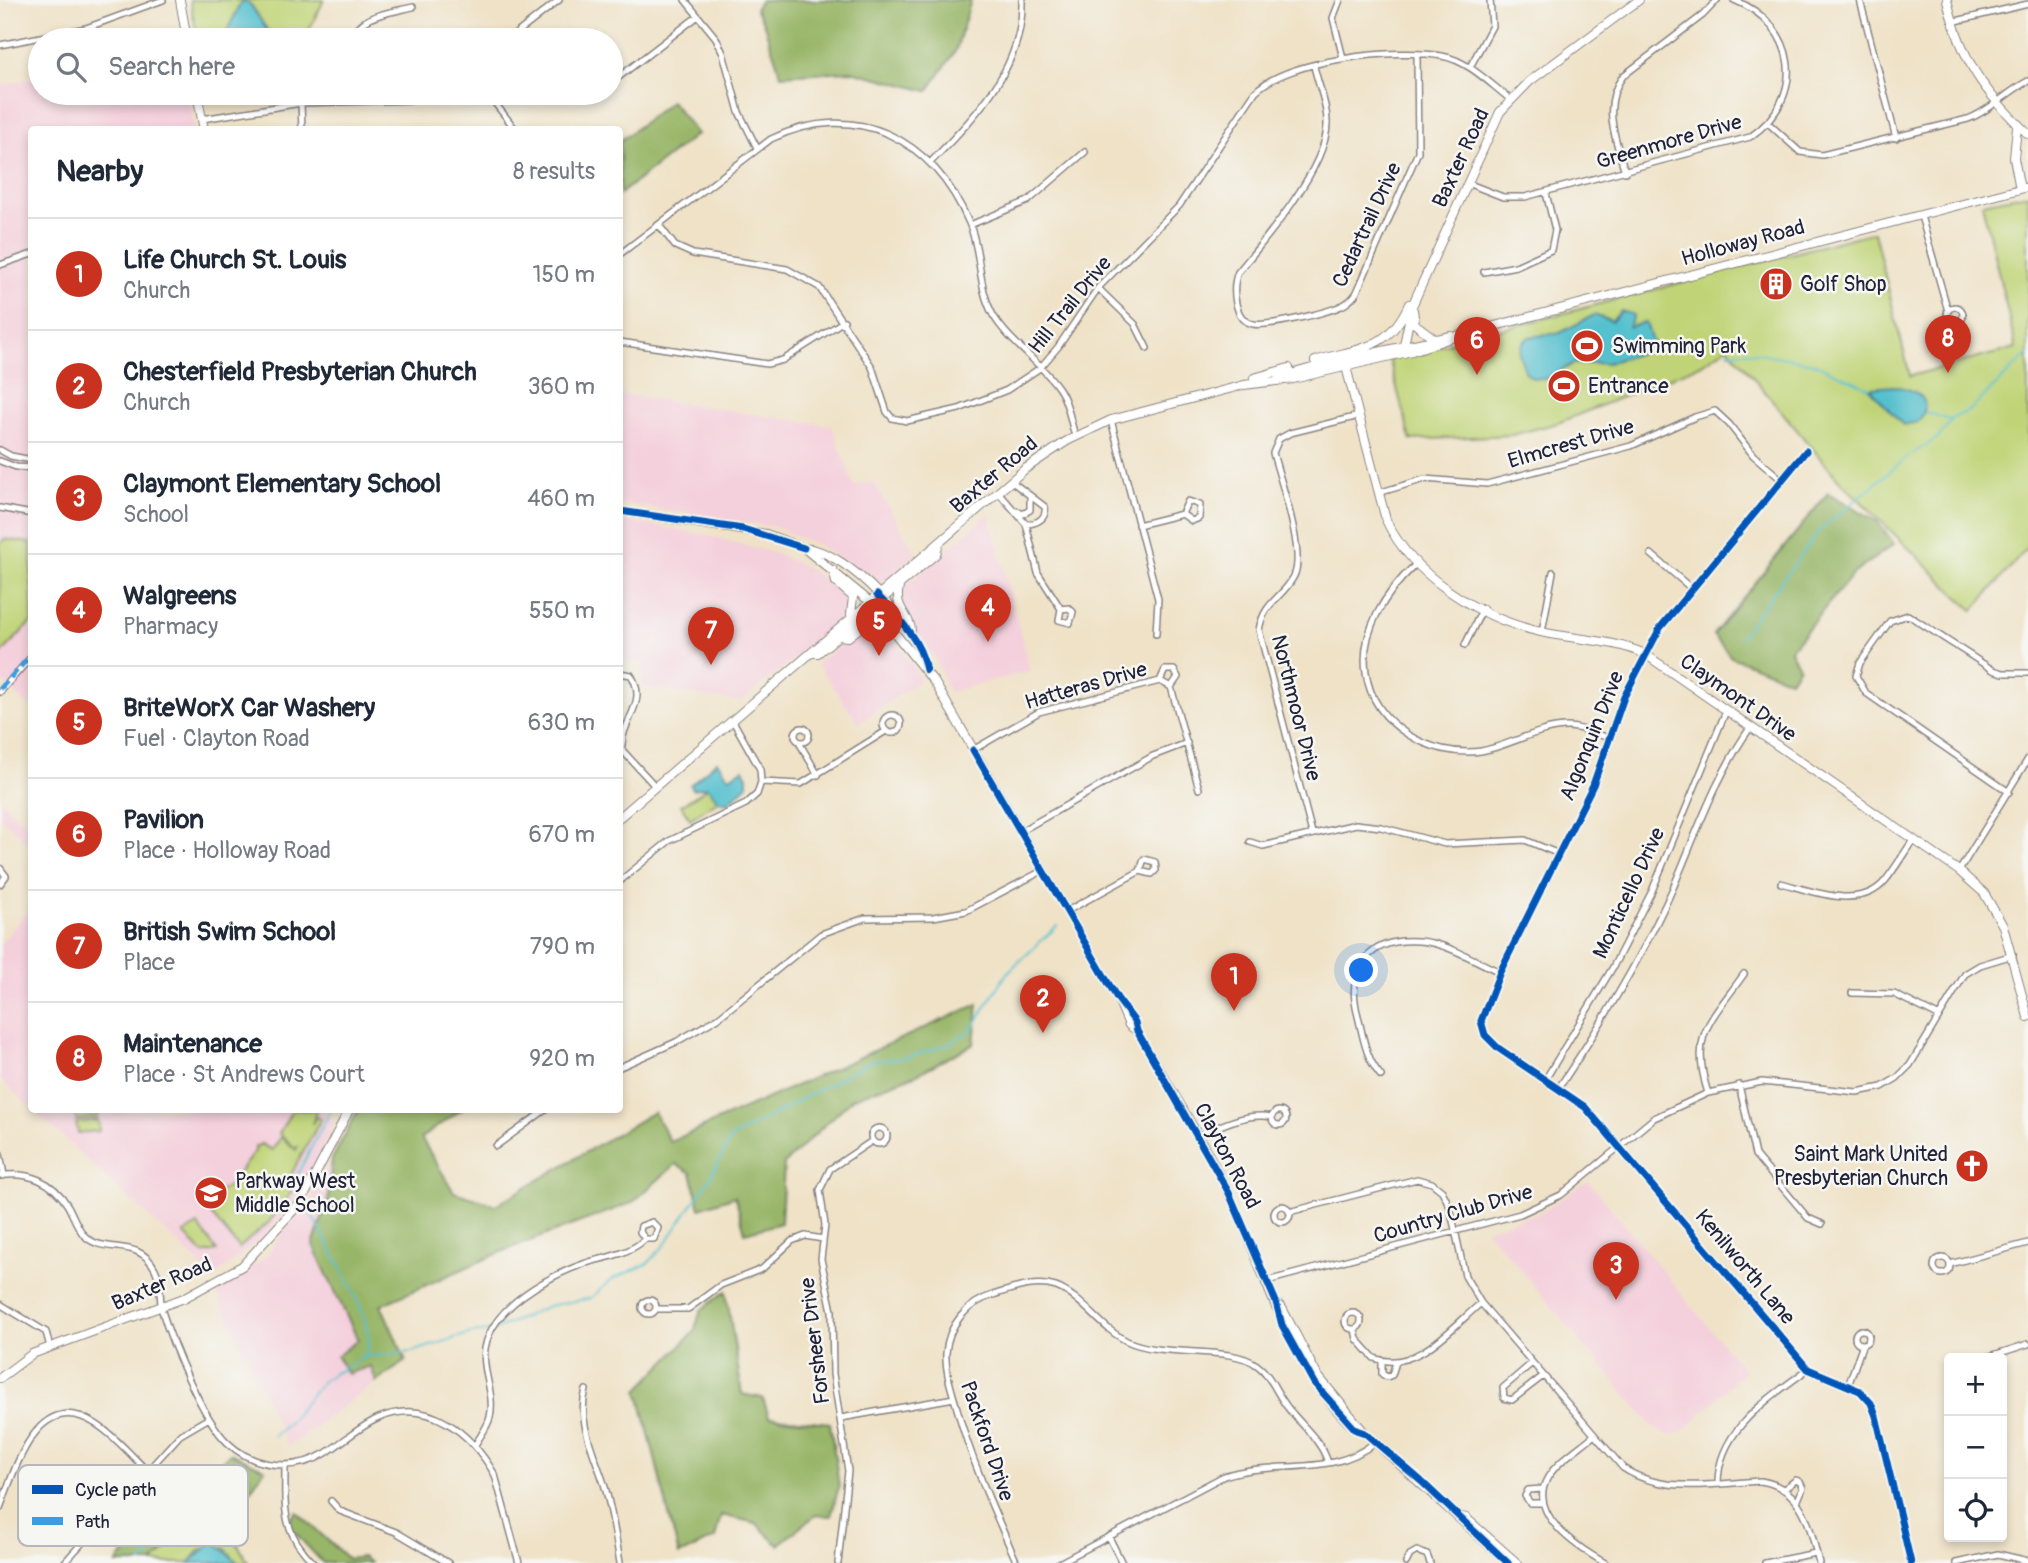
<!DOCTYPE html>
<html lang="en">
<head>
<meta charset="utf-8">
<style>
  body { margin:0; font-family:Pangolin,sans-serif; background:#f6f6f7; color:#1f2937 }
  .controls { position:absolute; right:21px; bottom:21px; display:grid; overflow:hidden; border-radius:7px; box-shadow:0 4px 10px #0003 }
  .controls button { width:63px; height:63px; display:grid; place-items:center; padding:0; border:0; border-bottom:2px solid #e0e1e3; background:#fff; color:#1f2937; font:35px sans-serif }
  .you { position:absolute; left:1362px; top:971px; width:24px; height:24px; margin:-18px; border:5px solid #fff; border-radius:50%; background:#1a73e8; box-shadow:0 0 0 10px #1a73e833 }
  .badge { display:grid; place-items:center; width:46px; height:46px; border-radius:50%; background:#c8321e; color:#fff; font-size:23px; font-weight:700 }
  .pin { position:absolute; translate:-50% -58px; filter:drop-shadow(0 2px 4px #0008) }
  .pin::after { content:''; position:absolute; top:37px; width:24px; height:21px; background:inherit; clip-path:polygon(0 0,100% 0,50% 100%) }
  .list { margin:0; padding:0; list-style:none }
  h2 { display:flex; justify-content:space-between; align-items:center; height:91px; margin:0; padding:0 28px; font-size:30px }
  h2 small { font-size:23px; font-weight:400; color:#747a83 }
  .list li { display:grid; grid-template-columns:46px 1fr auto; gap:21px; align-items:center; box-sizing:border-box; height:112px; padding:0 28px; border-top:2px solid #e0e1e3 }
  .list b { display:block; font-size:26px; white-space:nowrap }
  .list p { margin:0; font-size:23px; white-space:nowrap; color:#747a83 }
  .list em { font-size:23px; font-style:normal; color:#747a83 }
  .icon { flex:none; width:38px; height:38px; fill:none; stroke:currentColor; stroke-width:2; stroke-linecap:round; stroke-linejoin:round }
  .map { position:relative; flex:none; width:2028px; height:1563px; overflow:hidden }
  .search { position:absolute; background:#fff; box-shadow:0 4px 10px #0003; left:28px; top:28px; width:595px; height:77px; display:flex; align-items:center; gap:18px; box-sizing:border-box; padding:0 24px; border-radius:38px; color:#747a83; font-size:26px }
  .panel { position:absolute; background:#fff; box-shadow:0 4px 10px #0003; left:28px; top:126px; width:595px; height:987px; border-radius:7px }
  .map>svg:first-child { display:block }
</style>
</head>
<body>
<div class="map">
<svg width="2028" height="1563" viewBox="0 0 2028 1563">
  <rect width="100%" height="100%" fill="#f6f6f2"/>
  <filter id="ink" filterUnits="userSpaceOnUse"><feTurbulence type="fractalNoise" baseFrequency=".0143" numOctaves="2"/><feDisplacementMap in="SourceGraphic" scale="14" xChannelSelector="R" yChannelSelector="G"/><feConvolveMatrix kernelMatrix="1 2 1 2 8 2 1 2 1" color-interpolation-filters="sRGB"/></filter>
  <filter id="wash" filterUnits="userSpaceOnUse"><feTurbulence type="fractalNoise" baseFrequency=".00686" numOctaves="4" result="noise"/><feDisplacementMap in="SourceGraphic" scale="28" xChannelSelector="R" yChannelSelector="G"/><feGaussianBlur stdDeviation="1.57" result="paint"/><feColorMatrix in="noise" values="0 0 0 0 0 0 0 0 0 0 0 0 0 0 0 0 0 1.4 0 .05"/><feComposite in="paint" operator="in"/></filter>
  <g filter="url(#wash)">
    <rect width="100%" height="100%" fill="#efe2c7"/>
    <path fill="#f4cfdc" d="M40 77V93H188L195 129 32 130 31 708 3 682 0 685V86Z
      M620 394 832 426 854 486 873 482 916 553 890 578 875 583 818 545 775 527 620 503Z
      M989 513 1030 671 949 692 936 660 900 608 901 590Z
      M620 520 702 534 774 553 802 565 848 594 851 600V612L741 702 641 687 643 663 620 658Z
      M880 624 898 644 921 680 859 723 816 663 865 627Z
      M0 800 31 829V845L0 817Z
      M31 907V1108L0 1079V944Z
      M33 1110H321L335 1123 304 1185 286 1212 264 1236 214 1277Z
      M332 1159 328 1201 313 1246 358 1340 337 1356 371 1366 376 1382 288 1447 216 1291 264 1258 312 1196Z
      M1588 1181 1745 1371 1682 1432 1670 1436 1655 1429 1486 1229 1542 1212Z"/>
    <path fill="#c0d477" stroke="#717b59" stroke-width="2" d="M190 0H324L304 40H274L251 5 240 4 223 40H198Z
      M2028 194V547L1973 611 1837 478 1728 347 1700 365 1558 423 1512 435 1411 440 1389 359 1874 232 1910 376 2016 348 1982 203Z
      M4 539 31 543 32 621 0 655V544Z
      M709 787 718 801 690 819 681 805Z
      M75 1110H97L98 1117 76 1120Z
      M292 1110H314L316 1112 312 1124 316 1117 321 1119 285 1186 292 1192 268 1223 239 1248 200 1201 229 1186 255 1151V1147L261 1144 272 1150 281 1137 296 1150 297 1147 295 1148 279 1133Z
      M98 1120 99 1131 78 1133 76 1123Z
      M198 1225 217 1251 203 1254 184 1233Z
      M204 1508 226 1526 249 1563H238L225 1548 201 1549 189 1563H153Z"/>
    <path fill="#98b668" stroke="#5d6c52" stroke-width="2" d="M761 0H971L956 50 928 91 851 71 781 75 763 22 755 9Z
      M671 101 697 134 620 194V141Z
      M1828 493 1877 521 1894 544 1853 574 1790 650 1799 667 1790 680 1731 657 1713 635Z
      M978 1004 974 1044 915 1075 853 1098 784 1164 781 1223 745 1233 735 1196 700 1208 691 1173 676 1164 632 1203 506 1250 381 1305 406 1361 376 1382 371 1366 347 1374 337 1356 358 1340 313 1245 328 1201 332 1159 358 1110H461L421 1138 454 1192 496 1205 654 1112 670 1142Z
      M726 1291 742 1394 763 1398 769 1417 830 1423 839 1486 831 1516 816 1515 778 1545 756 1523 721 1515 715 1538 679 1555 638 1390 694 1332 701 1310Z
      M230 1453 265 1469 226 1526 204 1508 153 1563H117L146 1528 162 1521Z
      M297 1512 348 1559 362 1557 370 1563H323L286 1523Z"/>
    <path fill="#54c0ce" stroke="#3b7184" stroke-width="2" d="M245 1 251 5 273 40H223L240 4Z
      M1621 311 1634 315 1629 327 1646 322 1654 349 1607 363 1573 364 1545 379 1533 378 1526 373 1519 354 1522 344 1529 337 1560 333 1594 315 1612 321Z
      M1893 386C1915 389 1936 398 1918 422L1903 425 1869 388Z
      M717 761 729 777 743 769 747 776V785L728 803 718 801 708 787 692 789 690 785Z
      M214 1541 238 1563H189Z"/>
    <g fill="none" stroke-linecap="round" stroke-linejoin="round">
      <path stroke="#54c0ce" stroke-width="2" d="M1728 352H1753L1813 363 1869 388
        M1926 412 1950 420
        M1740 637 1820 530 1906 458 1939 437 1953 418 1970 410 2028 354
        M295 1186 297 1175 331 1110
        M495 1330 548 1306 591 1298 613 1279 647 1264 664 1246 710 1178 731 1138 871 1061 905 1058 949 1044 971 1030 1007 973 1057 926
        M362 1357 412 1352 471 1333 490 1331
        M273 1436C294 1422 305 1399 323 1381 335 1370 360 1365 367 1350 379 1324 324 1238 310 1212
        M142 1563 233 1463"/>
    </g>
  </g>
  <g filter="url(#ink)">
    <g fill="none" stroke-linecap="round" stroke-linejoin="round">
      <defs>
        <path id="street" d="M685 0 716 38 723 53 739 112 757 148
          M1340 0 1333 18 1343 58
          M1860 0 1896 138
          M1952 22 2028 4
          M352 40C358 14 390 13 413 7
          M508 40 559 0
          M0 45 86 28 163 0
          M1314 66C1318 85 1328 106 1327 125 1326 168 1266 239 1238 272 1232 287 1233 320 1253 324 1268 327 1331 312 1345 304 1350 301 1354 297 1357 292L1418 152 1417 55
          M1470 67 1492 26 1490 0
          M611 83 698 16
          M487 93 516 130
          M301 103 302 130
          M202 119 301 103 411 100 433 93
          M1768 123 1800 152 1822 155 1968 119C1990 111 2007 92 2028 81
          M930 163C974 117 1024 69 1022 0
          M1625 172C1616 140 1601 105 1623 76L1703 15 1717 0
          M1467 183 1503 197H1525L1750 137C1808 97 1798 25 1734 0
          M1921 216 1948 311
          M659 225 675 246 693 254 787 269 819 287 872 367 887 412 892 418 907 421 959 409 1007 390 1040 368 1058 347 1098 288 1179 206 1255 92C1287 59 1398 48 1442 56 1469 61 1489 83 1510 99
          M970 225 1028 201 1085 152
          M620 254 771 139C856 99 933 138 969 223 982 252 977 286 993 315 1009 342 1039 361 1057 386 1068 400 1070 420 1075 436
          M0 265 32 254
          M1484 272 1516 266 1551 250 1555 230 1546 193
          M1098 288 1135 324 1147 348
          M1947 315a8 8 0 1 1 16 0a8 8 0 1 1-16 0Z
          M620 342 767 364 783 360 844 321
          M1111 420 1158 599 1156 634
          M0 450 11 456 32 460
          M1806 451 1660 628 1624 697 1593 785 1500 972 1481 1021 1485 1035 1498 1048 1585 1107 1808 1369 1860 1391 1871 1403 1876 1416 1911 1563
          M0 461 16 467 32 468
          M1011 481 1045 507C1047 519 1036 524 1026 524
          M999 493 1026 524 1038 573 1061 609 1069 608 1073 612 1070 623 1059 620 1061 609
          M1378 493 1425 479 1487 484 1631 446 1695 417 1715 411 1729 424 1753 455 1782 480
          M0 508 32 514
          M1017 511 1023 514 1030 510V498
          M1138 525 1182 514 1192 521 1199 518 1200 505 1188 501 1182 514
          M1651 554 1692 589
          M1415 565C1386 592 1360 631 1366 672 1372 725 1431 758 1481 751 1510 746 1538 727 1568 727 1581 727 1596 734 1609 738
          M1542 632 1553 572
          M1465 645 1483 608
          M620 673 631 675C644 696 633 709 625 730 622 737 623 745 620 752
          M1160 681 1165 670H1174L1178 677 1171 687
          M1171 687 1199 789
          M0 692 32 656
          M883 724a9 9 0 1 1 18 0a9 9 0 1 1-18 0Z
          M795 735a7 7 0 1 1 14 0a7 7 0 1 1-14 0Z
          M800 744 818 775
          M622 750 655 786
          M973 750 1039 712 1160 681 1171 687
          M761 782 801 784 886 731
          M2009 792 1866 693 1856 676 1860 663 1890 621 1908 615 1993 670 2003 673H2028
          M1021 831 1153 756 1187 743
          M1312 833 1259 630C1264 601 1283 598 1294 576 1306 552 1280 480 1273 453L1279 439 1290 433 1359 416
          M1250 842 1263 846 1356 824 1381 827 1445 844 1525 840 1559 854
          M0 868 6 876 0 884
          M1959 871 2028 759
          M620 881 669 841 746 804 757 794 761 782 760 769 733 721
          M1781 883C1812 891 1860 911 1885 881 1895 869 1904 853 1913 840
          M1067 911 1140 871 1144 859 1155 862 1156 870 1152 874 1140 871
          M1852 993 1894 994 1938 1016
          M620 1067 676 1042 718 1018 821 934 865 918 933 917 966 911 1044 870
          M1381 1076C1366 1059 1363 1037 1358 1016 1345 969 1369 937 1419 941 1447 943 1475 961 1500 972
          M1545 1080 1613 967 1652 891 1726 711
          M1739 1085 1755 1155 1808 1218 1822 1224
          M1558 1089C1601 1025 1642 958 1673 888 1697 832 1715 778 1750 728
          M1708 1093C1689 1034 1711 1021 1744 974
          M1272 1118a7 7 0 1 1 14 0a7 7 0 1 1-14 0Z
          M871 1136a8 8 0 1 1 16 0a8 8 0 1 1-16 0Z
          M1198 1137C1219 1125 1248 1112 1272 1117
          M496 1146 545 1110
          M0 1154 4 1175
          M0 1176C28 1171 53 1181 68 1206 73 1215 76 1225 83 1234 102 1257 138 1235 155 1269 162 1282 159 1297 162 1311 172 1344 203 1420 228 1443 254 1468 295 1472 326 1453 343 1442 360 1426 379 1418 429 1397 471 1433 495 1475L519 1563
          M1274 1214a8 8 0 1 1 16 0a8 8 0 1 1-16 0Z
          M1289 1212 1417 1179 1432 1183 1442 1191 1450 1207 1465 1276 1481 1303 1623 1468C1663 1495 1716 1483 1761 1481 1804 1488 1810 1527 1819 1563
          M1934 1266a8 8 0 1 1 16 0a8 8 0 1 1-16 0Z
          M1950 1264 2028 1243
          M1267 1281 1520 1214 1561 1195 1654 1118 1708 1093 1762 1082 1857 1092 1882 1087 1897 1078 1910 1065 1965 974 1980 965 2013 955
          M642 1307a7 7 0 1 1 14 0a7 7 0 1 1-14 0Z
          M0 1304 46 1332 50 1347
          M656 1309H688L721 1285 762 1269 792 1241 805 1236 823 1239
          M1345 1321a8 8 0 1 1 16 0a8 8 0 1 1-16 0Z
          M1355 1329 1357 1339 1374 1358C1415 1374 1452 1327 1481 1303
          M1855 1337a7 7 0 1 1 14 0a7 7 0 1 1-14 0Z
          M1971 1358H1980
          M1984 1358 2028 1344
          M1382 1361V1374L1387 1377 1392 1375 1396 1362
          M1532 1363 1503 1388 1504 1398 1512 1400 1543 1376
          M1848 1386 1862 1346
          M586 1390C576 1421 596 1457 605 1487 612 1512 616 1537 620 1563
          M841 1418 954 1398
          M1593 1436C1579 1448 1558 1461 1548 1477 1526 1514 1577 1547 1605 1563
          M475 1445C480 1436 488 1427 490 1417 497 1386 472 1362 493 1327 511 1297 554 1274 586 1263 606 1257 630 1254 645 1239H654L658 1228 652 1222 641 1226 640 1232 645 1239
          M285 1465C285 1509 281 1531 314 1563
          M1718 1483C1718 1429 1770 1398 1808 1369
          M1784 1489 1796 1480 1800 1482 1803 1488 1798 1500
          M331 1501 340 1511 396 1532 448 1563
          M1542 1503H1530L1525 1496 1528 1490 1542 1489
          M0 1508C15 1470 37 1386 96 1424 115 1436 132 1456 148 1472
          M1109 1537 1122 1563
          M64 1563 180 1435 209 1418
          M838 1563 848 1471 833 1374 832 1311 821 1259 825 1225 820 1190 830 1169 872 1141
          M1017 1563C994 1511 971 1460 956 1405 951 1388 945 1370 946 1353 948 1325 967 1303 993 1295 1012 1289 1036 1280 1056 1287 1083 1297 1100 1328 1127 1341 1163 1358 1231 1345 1257 1365 1271 1375 1277 1395 1288 1408 1302 1426 1322 1441 1328 1463
          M1059 1563 1224 1476C1273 1459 1334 1478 1375 1442
          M1406 1563 1410 1555 1417 1551 1427 1555 1430 1563
          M1765 1563 1816 1553
          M1956 1563 1998 1554 2028 1561"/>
        <path id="secondary" d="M180 0 187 40
          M1947 0C1962 62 1984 92 2028 134
          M197 93 204 130
          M2017 127 2014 158 2020 189
          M1413 310 1415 324 1435 339
          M1464 334 2028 187
          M1403 350 1412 306 1500 112 1530 81 1639 0
          M1344 359 1386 520C1412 576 1481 619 1541 632 1577 640 1611 639 1645 654L1959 871 1984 893 2003 926 2028 1017
          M1315 361C1360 347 1388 351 1409 304
          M1280 377 1337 361 1451 336
          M1254 378 1289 368
          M620 511 766 534 804 548 869 601 935 683 1117 998 1135 1022 1137 1031C1168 1085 1202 1138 1229 1194 1268 1276 1286 1365 1356 1430L1365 1433 1508 1563
          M804 548C848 550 919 628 926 670
          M833 570 836 582 853 597 851 614
          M899 587C893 611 913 615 911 635
          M838 636 848 637 866 623 885 622
          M811 653H818L936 554 938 546
          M620 817 1025 469 1067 441 1111 420 1244 385 1293 379 1412 351 1466 333
          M1118 999 1129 1025 1137 1031
          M1276 1302 1282 1308 1317 1375 1365 1433
          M0 1378 32 1354 184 1298 242 1266 301 1202 349 1110
          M1458 1516 1466 1518 1517 1563"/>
      </defs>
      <use href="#street" stroke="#888281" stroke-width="8"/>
      <use href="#secondary" stroke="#888281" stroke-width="10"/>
      <use href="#street" stroke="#fff" stroke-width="5"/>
      <use href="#secondary" stroke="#fff" stroke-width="8"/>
      <path stroke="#3c9ce2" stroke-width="5" stroke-dasharray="10 5" stroke-linecap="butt" d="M0 689 32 654"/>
      <defs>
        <path id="cycleway" d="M1806 451 1660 628 1624 697 1593 785 1500 972 1481 1021 1485 1035 1498 1048 1585 1107 1808 1369 1860 1391 1871 1403 1876 1416 1911 1563
          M620 511 743 529 804 548
          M877 595C897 616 921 640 926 670
          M973 750 1117 998 1135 1022 1137 1031 1229 1193 1276 1302 1282 1325 1314 1383 1356 1430 1365 1433 1421 1481 1508 1563"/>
      </defs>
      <use href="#cycleway" stroke="#f6f6f2" stroke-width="11"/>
      <use href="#cycleway" stroke="#0057b8" stroke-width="7"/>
    </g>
  </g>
  <defs>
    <symbol id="building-disc" viewBox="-11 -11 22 22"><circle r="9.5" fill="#c8321e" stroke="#f6f6f2"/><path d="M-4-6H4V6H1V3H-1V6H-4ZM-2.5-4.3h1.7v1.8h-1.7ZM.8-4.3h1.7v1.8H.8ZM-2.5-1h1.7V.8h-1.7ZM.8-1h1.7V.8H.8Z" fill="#fff"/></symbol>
    <symbol id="stadium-disc" viewBox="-11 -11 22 22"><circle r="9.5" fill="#c8321e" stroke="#f6f6f2"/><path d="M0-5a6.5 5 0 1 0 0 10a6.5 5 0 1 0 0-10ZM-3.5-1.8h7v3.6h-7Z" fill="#fff"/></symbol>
    <symbol id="church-disc" viewBox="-11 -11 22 22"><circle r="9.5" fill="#c8321e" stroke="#f6f6f2"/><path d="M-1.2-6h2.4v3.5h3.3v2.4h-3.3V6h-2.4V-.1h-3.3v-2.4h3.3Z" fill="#fff"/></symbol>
    <symbol id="school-disc" viewBox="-11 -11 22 22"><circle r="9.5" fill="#c8321e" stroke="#f6f6f2"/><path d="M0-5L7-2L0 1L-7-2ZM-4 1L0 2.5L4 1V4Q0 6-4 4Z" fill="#fff"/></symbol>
  </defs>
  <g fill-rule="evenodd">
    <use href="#building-disc" x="1757" y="265" width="38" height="38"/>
    <use href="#stadium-disc" x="1568" y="327" width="38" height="38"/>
    <use href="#stadium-disc" x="1545" y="367" width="38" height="38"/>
    <use href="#church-disc" x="1953" y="1147" width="38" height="38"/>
    <use href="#school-disc" x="192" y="1174" width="38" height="38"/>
  </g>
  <g text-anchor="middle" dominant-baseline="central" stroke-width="5" stroke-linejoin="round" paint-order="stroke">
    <g font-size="21" fill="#22223b" stroke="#f6f6f2">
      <text transform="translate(1669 142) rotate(-16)">Greenmore Drive</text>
      <text transform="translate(1461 158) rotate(-65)">Baxter Road</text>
      <text transform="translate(1367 225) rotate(-65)">Cedartrail Drive</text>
      <text transform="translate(1743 243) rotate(-15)">Holloway Road</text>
      <text transform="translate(1070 305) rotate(-51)">Hill Trail Drive</text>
      <text transform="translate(1571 444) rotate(-16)">Elmcrest Drive</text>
      <text transform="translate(994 475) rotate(-40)">Baxter Road</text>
      <text transform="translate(1086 686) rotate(-16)">Hatteras Drive</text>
      <text transform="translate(1738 698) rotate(35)">Claymont Drive</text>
      <text transform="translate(1296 708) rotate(76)">Northmoor Drive</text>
      <text transform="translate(1592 736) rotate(-68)">Algonquin Drive</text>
      <text transform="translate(1629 893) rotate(-65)">Monticello Drive</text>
      <text transform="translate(1227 1156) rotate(62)">Clayton Road</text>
      <text transform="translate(1453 1214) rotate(-16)">Country Club Drive</text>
      <text transform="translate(1745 1267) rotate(50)">Kenilworth Lane</text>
      <text transform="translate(162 1284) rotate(-23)">Baxter Road</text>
      <text transform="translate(815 1341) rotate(-97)">Forsheer Drive</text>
      <text transform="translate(987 1441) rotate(71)">Packford Drive</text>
    </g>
    <g font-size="21" fill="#22223b" stroke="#f6f6f2" text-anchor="start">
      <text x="1800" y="284">Golf Shop</text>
      <text x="1612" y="346">Swimming Park</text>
      <text x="1588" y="386">Entrance</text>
      <text x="1948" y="1154" text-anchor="end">Saint Mark United<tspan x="1948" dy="24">Presbyterian Church</tspan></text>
      <text x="235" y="1181">Parkway West<tspan x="235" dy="24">Middle School</tspan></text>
    </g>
  </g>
  <rect x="18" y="1465" width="230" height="81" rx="10" fill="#f6f6f2" stroke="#b6b6bb" stroke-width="2"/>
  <rect x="32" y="1485" width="31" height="9" fill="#0057b8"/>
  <rect x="32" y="1517" width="31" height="8" fill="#3c9ce2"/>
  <g font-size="19" fill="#22223b">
    <text x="75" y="1496">Cycle path</text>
    <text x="75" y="1528">Path</text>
  </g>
</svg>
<div class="controls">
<button>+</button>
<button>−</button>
<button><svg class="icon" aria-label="locate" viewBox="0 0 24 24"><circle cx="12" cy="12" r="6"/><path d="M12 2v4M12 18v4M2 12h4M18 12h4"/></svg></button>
</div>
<div class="you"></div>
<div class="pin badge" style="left:1234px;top:1011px">1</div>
<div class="pin badge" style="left:1043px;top:1033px">2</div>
<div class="pin badge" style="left:1616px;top:1300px">3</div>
<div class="pin badge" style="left:988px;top:642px">4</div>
<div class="pin badge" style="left:879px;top:656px">5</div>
<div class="pin badge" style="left:1477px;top:375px">6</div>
<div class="pin badge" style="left:711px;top:665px">7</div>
<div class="pin badge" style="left:1948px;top:373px">8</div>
<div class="search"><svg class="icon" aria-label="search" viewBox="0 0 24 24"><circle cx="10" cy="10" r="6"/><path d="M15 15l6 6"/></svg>Search here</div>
<section class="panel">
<h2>Nearby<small>8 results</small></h2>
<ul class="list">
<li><span class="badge">1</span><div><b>Life Church St. Louis</b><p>Church</p></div><em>150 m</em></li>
<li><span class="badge">2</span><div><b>Chesterfield Presbyterian Church</b><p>Church</p></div><em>360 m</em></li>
<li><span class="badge">3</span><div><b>Claymont Elementary School</b><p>School</p></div><em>460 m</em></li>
<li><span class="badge">4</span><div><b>Walgreens</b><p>Pharmacy</p></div><em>550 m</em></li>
<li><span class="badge">5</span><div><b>BriteWorX Car Washery</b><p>Fuel · Clayton Road</p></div><em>630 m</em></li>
<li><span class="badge">6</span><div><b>Pavilion</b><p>Place · Holloway Road</p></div><em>670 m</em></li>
<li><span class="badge">7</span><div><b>British Swim School</b><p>Place</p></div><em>790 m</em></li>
<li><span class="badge">8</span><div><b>Maintenance</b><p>Place · St Andrews Court</p></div><em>920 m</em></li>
</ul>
</section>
</div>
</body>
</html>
